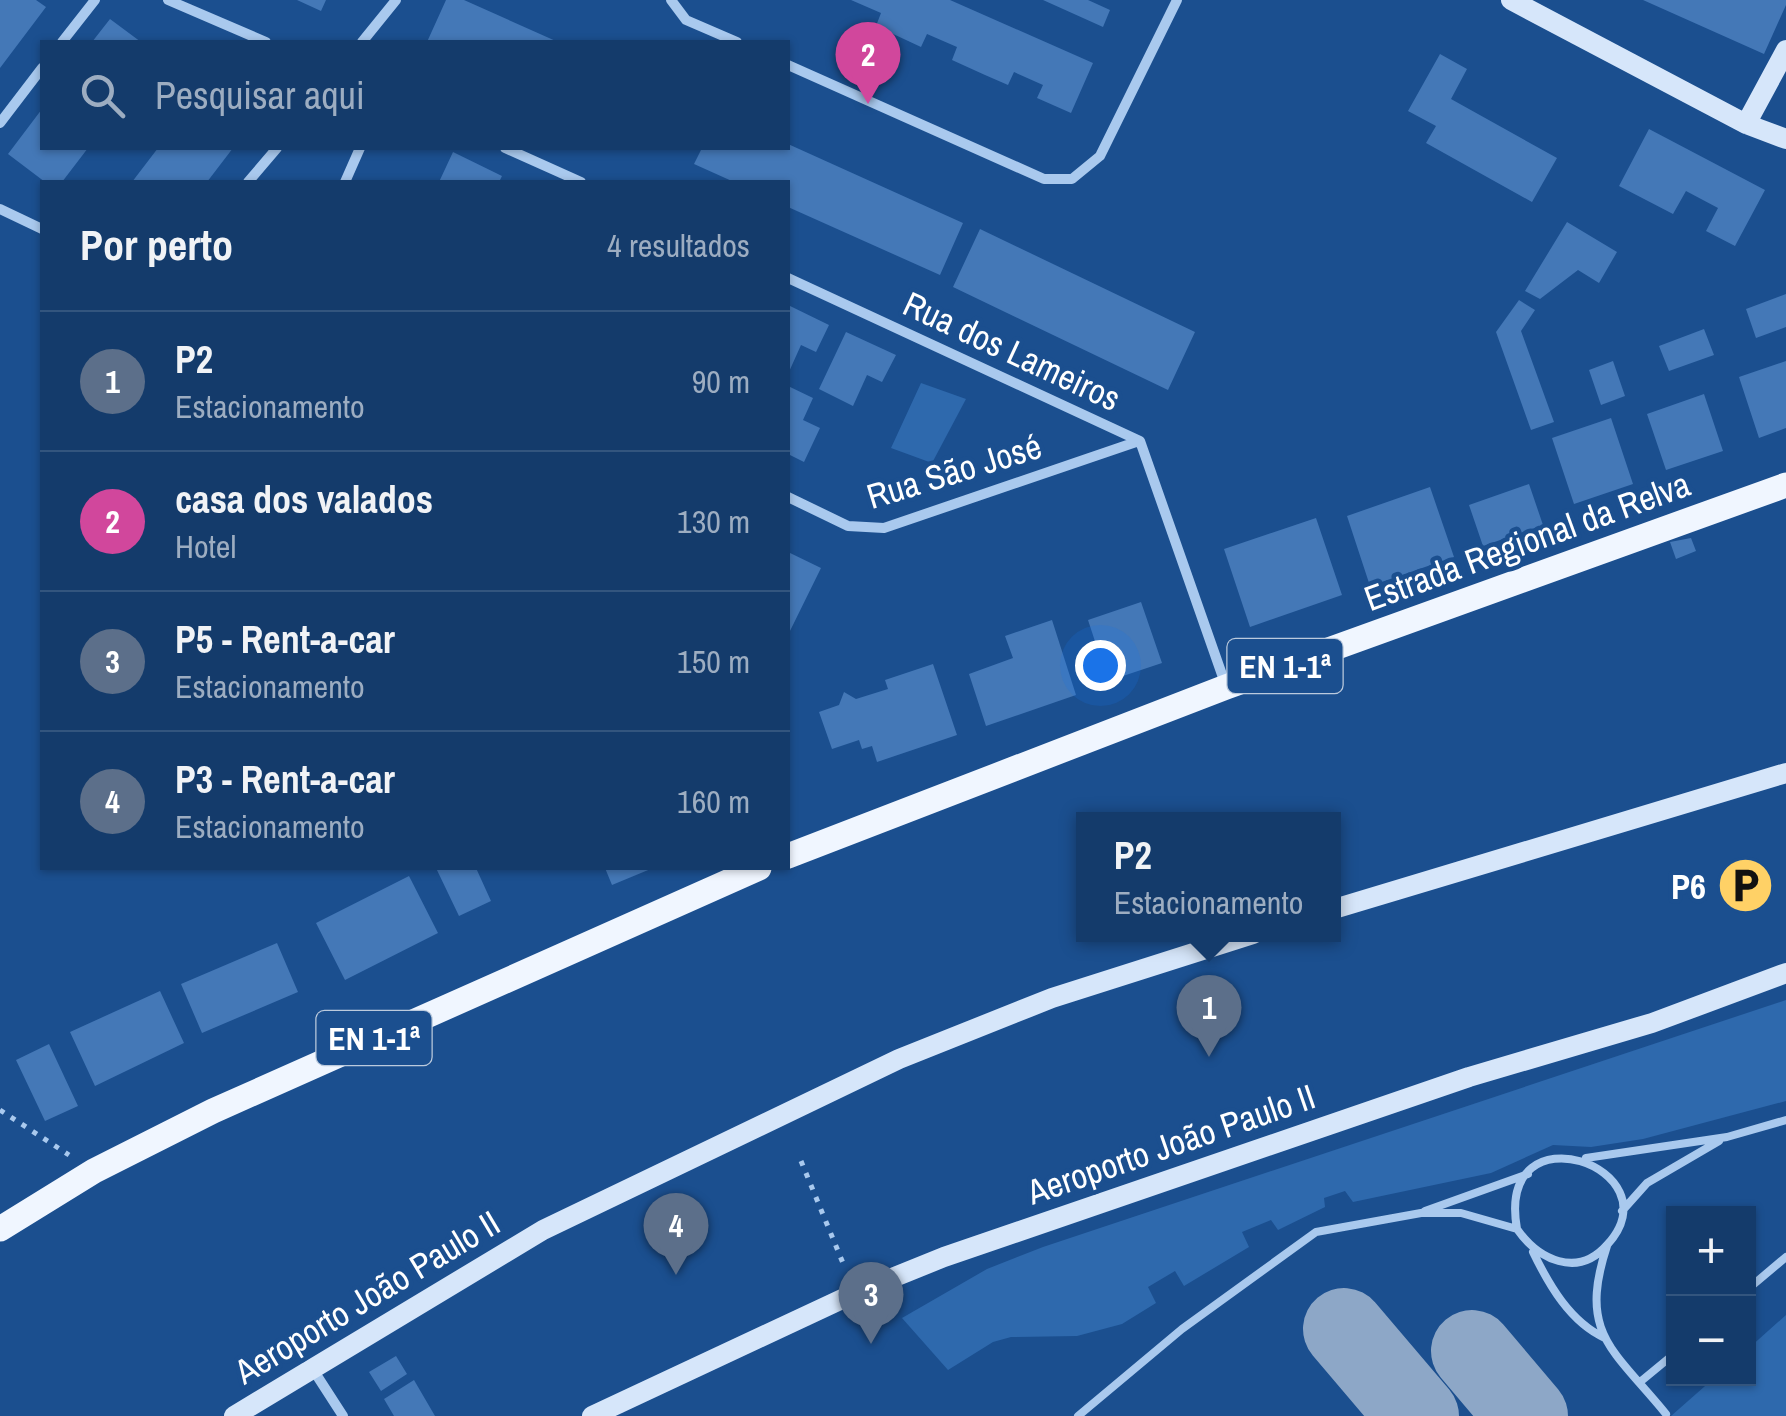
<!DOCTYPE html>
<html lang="pt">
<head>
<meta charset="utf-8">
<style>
  body { margin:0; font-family:"Archivo Narrow",sans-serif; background:#214673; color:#f1f3f6 }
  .controls { position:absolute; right:30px; bottom:30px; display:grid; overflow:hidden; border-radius:0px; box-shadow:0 2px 8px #0004 }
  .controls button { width:90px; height:90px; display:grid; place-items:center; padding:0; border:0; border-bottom:2px solid #33557e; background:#143b6b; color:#f1f3f6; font:50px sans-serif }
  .you { position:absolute; left:1100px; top:665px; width:35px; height:35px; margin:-25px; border:8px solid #fff; border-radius:50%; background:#1a73e8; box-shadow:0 0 0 15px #1a73e833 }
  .badge { display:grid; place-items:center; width:65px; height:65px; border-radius:50%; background:#8bbbb9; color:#fff; font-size:32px; font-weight:700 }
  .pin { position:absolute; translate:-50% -82px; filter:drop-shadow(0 2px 5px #0008) }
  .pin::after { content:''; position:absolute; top:52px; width:35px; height:30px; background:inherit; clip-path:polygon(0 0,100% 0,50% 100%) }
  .popup { position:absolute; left:1076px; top:812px; width:265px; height:130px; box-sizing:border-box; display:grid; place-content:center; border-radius:0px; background:#143b6b; filter:drop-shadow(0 2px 8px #0005); font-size:32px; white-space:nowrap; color:#9dadc1 }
  .popup b { font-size:38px; color:#f1f3f6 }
  .popup::after { content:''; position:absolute; left:50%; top:100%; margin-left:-20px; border:20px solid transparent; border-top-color:#143b6b }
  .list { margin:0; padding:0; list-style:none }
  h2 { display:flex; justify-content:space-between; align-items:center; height:130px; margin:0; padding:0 40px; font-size:42px }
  h2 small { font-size:32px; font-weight:400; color:#9dadc1 }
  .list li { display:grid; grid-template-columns:65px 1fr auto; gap:30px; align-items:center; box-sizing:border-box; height:140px; padding:0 40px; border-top:2px solid #33557e }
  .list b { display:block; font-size:38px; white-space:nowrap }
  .list p { margin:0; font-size:32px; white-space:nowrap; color:#9dadc1 }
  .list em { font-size:32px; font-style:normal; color:#9dadc1 }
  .icon { flex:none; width:55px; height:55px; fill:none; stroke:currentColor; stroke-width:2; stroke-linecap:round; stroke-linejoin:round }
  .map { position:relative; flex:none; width:1786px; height:1416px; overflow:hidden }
  .search { position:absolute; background:#143b6b; box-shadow:0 2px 8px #0004; left:40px; top:40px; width:750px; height:110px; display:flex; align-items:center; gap:25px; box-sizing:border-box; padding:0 35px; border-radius:0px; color:#9dadc1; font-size:38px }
  .panel { position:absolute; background:#143b6b; box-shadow:0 2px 8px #0004; left:40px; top:180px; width:750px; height:690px; border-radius:0px }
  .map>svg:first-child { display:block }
</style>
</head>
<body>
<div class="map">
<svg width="1786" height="1416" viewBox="0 0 1786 1416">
  <rect width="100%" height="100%" fill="#1b4f8f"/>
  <path fill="#2e69ad" d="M921 383 966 399 932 463 891 448Z
    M1786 1000V1101L1643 1139 1591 1147 1553 1145 1491 1173 1353 1202 1345 1191 1324 1198 1325 1207 1278 1230 1271 1220 1242 1232 1249 1247 1184 1286 1175 1271 1148 1287 1156 1303 1122 1324 1077 1336 1011 1337 993 1342 948 1370 902 1318 987 1269 1043 1247Z
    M1786 1315V1416H1671L1713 1379 1748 1378 1749 1348Z"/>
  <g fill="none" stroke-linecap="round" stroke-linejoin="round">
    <path stroke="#8da7c7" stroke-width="82" d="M1344 1329 1418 1416
      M1472 1351 1527 1416"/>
  </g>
  <path fill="#4478b7" d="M0 0H36L46 7 0 68Z
    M297 0H326L321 11Z
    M446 0H464L558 42H427Z
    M851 0H950L1093 63 1071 113 1037 98 1043 85 1014 72 1008 85 985 75 952 60 957 47 927 34 921 47 876 26 881 13Z
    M1043 0H1088L1110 10 1103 27Z
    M1643 0H1786V5L1764 54Z
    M110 19 141 42H92Z
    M1440 54 1467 69 1451 99 1557 158 1532 202 1426 143 1436 126 1408 111Z
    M42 109V148H88L62 182H45L8 154Z
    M1649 129 1765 190 1735 246 1706 231 1718 208 1686 191 1673 214 1619 186Z
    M788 144 963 223 940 275 788 207V182H734L694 164 702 148H788Z
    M158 148H233L207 182H132Z
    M453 152 502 176 499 182H439Z
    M1567 222 1617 252 1599 283 1578 270 1540 299 1525 291Z
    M980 229 1195 332 1168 390 953 287Z
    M1786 294V327L1756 338 1746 309Z
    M1519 300 1535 310 1521 331 1554 422 1531 430 1496 332Z
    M788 305 829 325 816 352 801 345 788 374Z
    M1704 329 1714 355 1669 371 1659 346Z
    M846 332 896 355 882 382 867 375 853 406 819 389Z
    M1613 361 1625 396 1601 405 1589 370Z
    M1786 361V428L1759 438 1739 377Z
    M788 386 813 398 803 420 820 428 804 462 788 454Z
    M1704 394 1723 451 1666 470 1647 414Z
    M1611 418 1633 484 1574 504 1552 438Z
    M1529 484 1543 525 1483 546 1469 505Z
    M1430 487 1454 557 1370 586 1347 516Z
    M1316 518 1342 595 1250 627 1224 549Z
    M1691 538 1696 551 1676 559 1670 542Z
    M788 552 821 568 788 635Z
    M1141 602 1162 663 1108 681 1088 620Z
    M1052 620 1076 695 986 726 969 674 1013 658 1005 636Z
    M933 664 957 735 877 762 872 746 862 749 859 740 832 749 819 712 839 705 844 692 856 699 888 689 885 680Z
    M436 868H476L491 901 459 916Z
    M605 868H653L612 885Z
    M409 876 438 933 345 980 316 923Z
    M277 943 298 992 202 1033 181 984Z
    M160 991 184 1043 95 1086 70 1032Z
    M49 1044 78 1106 45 1121 16 1060Z
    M396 1356 407 1374 381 1391 369 1372Z
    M414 1380 435 1416H394L384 1399Z"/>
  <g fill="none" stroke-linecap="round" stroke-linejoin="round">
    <path stroke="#a9c9ee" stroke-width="5" stroke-dasharray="5 8" stroke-linecap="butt" d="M0 1110 69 1155
      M801 1161 845 1268"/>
    <path stroke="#a9c9ee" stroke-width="8" d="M1586 1158 1727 1137 1786 1120
      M1425 1211 1528 1174
      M1622 1211 1647 1183 1719 1141
      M1607 1246C1578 1334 1613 1349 1666 1414
      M1533 1252C1549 1285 1570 1322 1605 1338
      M1748 1289 1786 1257
      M1640 1382 1674 1354
      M1078 1416 1182 1329 1316 1232 1421 1213H1461L1517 1229C1538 1259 1577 1279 1607 1245 1678 1168 1495 1104 1517 1229"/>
    <path stroke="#a9c9ee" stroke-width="10" d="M168 0 266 42
      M671 0 686 20 737 42
      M62 42 95 0
      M362 42 396 0
      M788 65 1044 179H1072L1100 156 1177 0
      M0 123 42 68
      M505 148 581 182
      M248 182 277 148
      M345 182 360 148
      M0 209 42 229
      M788 278 1140 441 1226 686
      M788 497 848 526 884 528 1139 441
      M312 1368 343 1416"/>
    <path stroke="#d6e6fa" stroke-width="20" d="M1511 0 1746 124 1786 139
      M1746 124 1786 50
      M1334 909 1786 773
      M234 1416 543 1230 899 1059 1052 998 1253 934
      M592 1416 855 1293 944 1257 1469 1077 1652 1023 1786 973"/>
    <path stroke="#f0f6ff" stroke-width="25" d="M788 856 1226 687 1786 485
      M0 1229 94 1171 213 1111 759 868"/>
  </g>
  <defs>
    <symbol id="parking-disc" viewBox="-11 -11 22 22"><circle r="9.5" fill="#ffd166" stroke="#1b4f8f"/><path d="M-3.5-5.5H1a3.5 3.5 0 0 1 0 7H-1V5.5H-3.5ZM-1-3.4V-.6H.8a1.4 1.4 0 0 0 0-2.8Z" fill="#111"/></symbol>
  </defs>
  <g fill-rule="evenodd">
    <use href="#parking-disc" x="1714" y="854" width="63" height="63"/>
  </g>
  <g text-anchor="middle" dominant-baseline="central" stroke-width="9" stroke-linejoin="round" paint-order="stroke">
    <g fill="#1b4f8f" stroke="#bbcadd" stroke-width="2.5">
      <rect x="1227.5" y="639" width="115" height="54" rx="8"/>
      <rect x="316.5" y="1011" width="115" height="54" rx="8"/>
    </g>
    <g font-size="32" font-weight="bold" fill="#fff">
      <text x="1285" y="666">EN 1-1ª</text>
      <text x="374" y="1038">EN 1-1ª</text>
    </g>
    <g font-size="35" fill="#fff" stroke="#1b4f8f">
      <text transform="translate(1012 351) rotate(25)">Rua dos Lameiros</text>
      <text transform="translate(954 471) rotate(-17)">Rua São José</text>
      <text transform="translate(1527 541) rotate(-20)">Estrada Regional da Relva</text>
      <text transform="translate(1171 1144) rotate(-19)">Aeroporto João Paulo II</text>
      <text transform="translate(367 1297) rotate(-31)">Aeroporto João Paulo II</text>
    </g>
    <g font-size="35" font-weight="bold" fill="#fff" stroke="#1b4f8f" text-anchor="end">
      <text x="1706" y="886">P6</text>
    </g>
  </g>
</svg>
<div class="controls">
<button>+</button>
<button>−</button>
</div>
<div class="you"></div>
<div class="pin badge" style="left:1209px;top:1057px;background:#5c6f8a">1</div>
<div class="popup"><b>P2</b>Estacionamento</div>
<div class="pin badge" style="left:868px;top:104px;background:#d1479c">2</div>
<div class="pin badge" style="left:871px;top:1344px;background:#5c6f8a">3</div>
<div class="pin badge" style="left:676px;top:1275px;background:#5c6f8a">4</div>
<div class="search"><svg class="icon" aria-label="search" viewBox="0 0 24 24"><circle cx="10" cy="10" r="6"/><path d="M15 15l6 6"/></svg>Pesquisar aqui</div>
<section class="panel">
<h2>Por perto<small>4 resultados</small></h2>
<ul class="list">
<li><span class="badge" style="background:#5c6f8a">1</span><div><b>P2</b><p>Estacionamento</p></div><em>90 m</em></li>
<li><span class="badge" style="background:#d1479c">2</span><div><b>casa dos valados</b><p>Hotel</p></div><em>130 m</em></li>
<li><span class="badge" style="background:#5c6f8a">3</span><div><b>P5 - Rent-a-car</b><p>Estacionamento</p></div><em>150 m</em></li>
<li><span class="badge" style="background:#5c6f8a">4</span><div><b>P3 - Rent-a-car</b><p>Estacionamento</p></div><em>160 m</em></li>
</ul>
</section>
</div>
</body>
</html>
